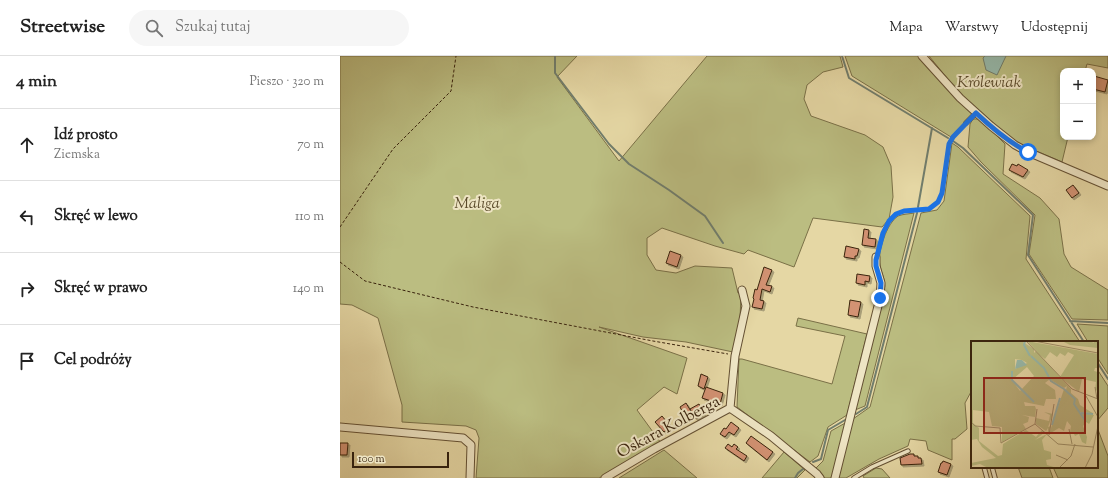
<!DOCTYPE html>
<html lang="pl">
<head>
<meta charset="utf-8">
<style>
  body { margin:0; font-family:"Sorts Mill Goudy",serif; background:#f6f6f6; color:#222 }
  .controls { position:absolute; right:12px; top:12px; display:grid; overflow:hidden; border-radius:8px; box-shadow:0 2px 6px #0003 }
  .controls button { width:36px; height:36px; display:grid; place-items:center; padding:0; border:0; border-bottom:1px solid #e0e0e0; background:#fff; color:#222; font:20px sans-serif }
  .scale { position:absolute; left:12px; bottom:10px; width:97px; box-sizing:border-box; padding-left:4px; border:2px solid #39230d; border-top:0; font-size:11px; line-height:14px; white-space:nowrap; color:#39230d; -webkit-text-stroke:3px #eee5c4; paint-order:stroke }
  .stop { position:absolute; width:12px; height:12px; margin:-9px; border:3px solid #1a73e8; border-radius:50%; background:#fff }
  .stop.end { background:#1a73e8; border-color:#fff; box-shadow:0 1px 4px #0008 }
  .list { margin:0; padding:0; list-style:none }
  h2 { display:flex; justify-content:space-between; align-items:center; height:52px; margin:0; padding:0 16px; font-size:17px }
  h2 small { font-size:13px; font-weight:400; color:#767676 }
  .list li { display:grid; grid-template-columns:26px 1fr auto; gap:12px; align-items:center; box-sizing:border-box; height:72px; padding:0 16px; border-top:1px solid #e0e0e0 }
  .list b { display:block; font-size:15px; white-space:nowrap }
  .list p { margin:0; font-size:13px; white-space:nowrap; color:#767676 }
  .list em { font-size:13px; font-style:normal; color:#767676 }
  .icon { flex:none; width:22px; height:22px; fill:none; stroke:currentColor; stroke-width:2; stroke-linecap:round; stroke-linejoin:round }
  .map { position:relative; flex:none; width:768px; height:422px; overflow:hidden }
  header { display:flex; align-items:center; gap:24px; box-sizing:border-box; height:56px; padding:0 20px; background:#fff; border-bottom:1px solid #e0e0e0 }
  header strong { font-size:19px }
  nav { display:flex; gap:22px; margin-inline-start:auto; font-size:14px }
  .search { width:280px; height:36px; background:#f6f6f6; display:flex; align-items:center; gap:10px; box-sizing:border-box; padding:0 14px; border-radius:22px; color:#767676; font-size:15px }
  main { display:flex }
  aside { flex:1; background:#fff }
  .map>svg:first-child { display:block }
</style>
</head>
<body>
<header>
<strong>Streetwise</strong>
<div class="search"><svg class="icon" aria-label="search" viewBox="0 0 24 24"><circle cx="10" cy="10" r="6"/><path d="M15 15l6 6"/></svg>Szukaj tutaj</div>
<nav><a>Mapa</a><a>Warstwy</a><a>Udostępnij</a></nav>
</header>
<main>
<aside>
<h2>4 min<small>Pieszo · 320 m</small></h2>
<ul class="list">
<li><svg class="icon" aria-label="ahead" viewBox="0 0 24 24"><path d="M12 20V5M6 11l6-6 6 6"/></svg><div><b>Idź prosto</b><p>Ziemska</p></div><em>70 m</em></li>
<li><svg class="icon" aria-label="left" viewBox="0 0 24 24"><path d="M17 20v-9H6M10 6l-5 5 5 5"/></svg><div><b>Skręć w lewo</b></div><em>110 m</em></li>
<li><svg class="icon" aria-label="right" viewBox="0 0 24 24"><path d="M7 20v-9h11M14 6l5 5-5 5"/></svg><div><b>Skręć w prawo</b></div><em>140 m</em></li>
<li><svg class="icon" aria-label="arrive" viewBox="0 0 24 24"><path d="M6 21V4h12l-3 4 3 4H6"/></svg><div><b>Cel podróży</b></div></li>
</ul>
</aside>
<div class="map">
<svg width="768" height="422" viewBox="0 0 768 422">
  <defs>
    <filter id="shadow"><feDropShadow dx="2" dy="2" stdDeviation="0" flood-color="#0004"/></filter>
  </defs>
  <rect width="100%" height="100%" fill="#e5d7a4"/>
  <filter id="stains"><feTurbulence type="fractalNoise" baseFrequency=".005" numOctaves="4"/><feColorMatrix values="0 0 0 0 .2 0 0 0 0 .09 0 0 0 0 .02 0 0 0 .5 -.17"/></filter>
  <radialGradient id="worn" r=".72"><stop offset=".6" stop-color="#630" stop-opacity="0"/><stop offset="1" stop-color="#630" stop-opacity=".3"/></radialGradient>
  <path fill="#bbbd81" stroke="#7a7047" d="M0 0H237L217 21 279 105 367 0H500L503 11 483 16 467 29 464 43 471 60 525 79 543 91 551 110 553 141 549 163 542 171 473 162 454 211 408 194 404 198 375 190 322 172 307 182V199L316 214 336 217 355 210 392 212 398 237H401L400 264 393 296 346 286 303 281 259 271 347 302 337 338 324 331 297 354 321 387 259 422H136L139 382 136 374 126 370 62 366V349L38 262 12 249 0 248Z
    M505 0H579L633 58 611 81 512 20Z
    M589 0H768V12L747 8 745 15H723V81H728L722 106 675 86 620 38Z
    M633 63H640L665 88 663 118 700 142 719 163 724 198 731 211 768 234V264L732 263 689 198 695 159 641 106 628 91 630 68Z
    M612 87 618 91 690 160 686 203 740 286H632V334L625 347 627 373 615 383H612V404L588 394 586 385 570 383 568 390 539 403 506 422H498L513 363 530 351 581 157 597 154 604 145Z
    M574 157 525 350 515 354 521 325 545 230C545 222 541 217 540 209 537 196 547 167 558 160 563 158 569 158 574 157Z
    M458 262 527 278 507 359 488 371 478 400 470 406 397 351 399 303H402L492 328 505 280 456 270Z
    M737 268 768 270V318L757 301V286H748Z
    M757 313 768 330V352L757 365Z
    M507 366 493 422H485L476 412 483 405 491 375Z
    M757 371 768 400V422H718L713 411H757Z
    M324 394 357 422H279Z
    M444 396 465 414 457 422H422Z
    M678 411H709L713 422H682Z
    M536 412 542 413 550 422H524L523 420Z"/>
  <path fill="#96b9ab" stroke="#717d6c" d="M645 0H666L657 19 646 14 643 2Z"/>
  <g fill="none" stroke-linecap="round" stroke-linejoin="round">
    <path stroke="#717d6c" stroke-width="2" d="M215 0V17L269 88 289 108 329 134 365 160 383 187
      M502 0 509 22 608 82
      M613 85 623 92 693 159 688 199 744 286
      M578 151 592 72
      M730 265 768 267
      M757 306 768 323
      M516 358 527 351 577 157
      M473 406 481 403 488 374 505 364
      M455 422 458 417 463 413"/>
  </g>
  <path fill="#d39273" stroke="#39230d" filter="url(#shadow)" d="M754 20 768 24 765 36 753 33V24Z
    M672 108 677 110 678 108 688 114 683 121 669 114Z
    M733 129 739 137 732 142 726 134Z
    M524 173 529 174 528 182 536 183 535 191 522 189Z
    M506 190 519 193 517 200H515V203L504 201Z
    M330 195 341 199 337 211 326 207Z
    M424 211 432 214 426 229 432 230 430 236 422 233 420 244 424 245 422 253 412 251 414 243 413 242 415 233 417 234Z
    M517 218 530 220 529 226 525 225V229L516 227Z
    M510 244 521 246 518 261 508 259Z
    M361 318 368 321 364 333 358 330Z
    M366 331 383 337 380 348 362 342Z
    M346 347 352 357 345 361 340 351Z
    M359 348 364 358 356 363 350 353Z
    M322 360 326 365H327L331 370 324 376 315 366Z
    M391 366 399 372 394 379 389 376 385 381 380 378 384 372 386 373Z
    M411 380 433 396 427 404 406 387Z
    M0 387H8L7 399H0Z
    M388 388 392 391 394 388 398 391 396 393 407 400 404 405 385 392Z
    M570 398H574V400H578V402H581L582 408 561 409 560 402Z
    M603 405 611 408 607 419 598 416 601 407H602Z"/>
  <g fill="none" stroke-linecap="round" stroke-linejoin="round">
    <defs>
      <path id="lane" d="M626 67 636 57
        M644 411 647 422
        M652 411 655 422
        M514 422 532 411 568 395"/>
      <path id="street" d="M582 0 620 42 651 70 675 89 688 96 768 130
        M390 352 395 300 406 250 402 234
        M0 371 123 382 131 389 130 422
        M265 422 314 393 390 352 431 380 477 418 480 422
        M495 422 540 242 541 227 536 210V201"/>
    </defs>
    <use href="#lane" stroke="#645033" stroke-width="5.5"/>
    <use href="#street" stroke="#645033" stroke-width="9"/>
    <path stroke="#39230d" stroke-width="1" stroke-dasharray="3 2" stroke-linecap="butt" d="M0 171 53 93 111 35 116 0
      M538 194C541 183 544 170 553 161 565 150 589 160 598 146 608 130 603 106 609 88 611 82 618 76 622 72
      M0 206 25 225 133 251 313 285 388 298"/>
    <use href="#lane" stroke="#eee5c4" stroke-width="3.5"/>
    <use href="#street" stroke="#eee5c4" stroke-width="7"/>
  </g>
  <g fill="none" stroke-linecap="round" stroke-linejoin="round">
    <path stroke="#1a73e8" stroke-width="5" d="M540 242 541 227 536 210V204L543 177 549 165 556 158 564 155 589 153 598 146 602 137 609 88 613 81 636 57C652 72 668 86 688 96"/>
  </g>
  <g text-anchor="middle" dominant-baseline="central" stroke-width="4" stroke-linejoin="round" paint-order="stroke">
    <g font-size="16" font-style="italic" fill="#5a4a2a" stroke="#eee5c4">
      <text x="649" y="27">Królewiak</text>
      <text x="137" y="148">Maliga</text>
    </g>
    <g font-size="16" fill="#39230d" stroke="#eee5c4">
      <text transform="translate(329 372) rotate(-28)">Oskara Kolberga</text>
    </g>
  </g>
  <g transform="translate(631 285)">
    <rect width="127" height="127" fill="#e5d7a4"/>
    <path d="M0 0 52 1 63 8V12L65 10 68 13 56 0 127 13V27H124L123 30 127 31V50L124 49 125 41 111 38 108 51 89 36 103 14 97 11 94 15 89 12 86 16 79 11 74 18 69 14 100 48V52L107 58 109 64 123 73 120 72 109 71 103 63 114 81 110 72 123 74 118 83 115 81 112 85 116 96 115 103 111 101 108 93 104 95 102 91H99L100 85 96 80 93 90 88 87 78 93 93 48 100 54 95 49 96 45 93 47 80 39 78 34 79 38 74 42 84 49 85 58H75L73 65 53 61 54 65H64L65 68 64 76 51 74 58 76 57 81 52 83 55 88 31 101V86L21 85 18 71 2 69V82L8 87V100L27 115 31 114 32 103 55 89 65 96 71 89 74 91 64 99 76 93 71 99 73 109 80 111V118L75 119 76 124 86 127H17L9 123 0 125V122L25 117 11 106 6 98 0 99ZM44 18 51 19 56 22 44 28ZM56 26 63 35 49 50 41 39ZM91 0H119L123 2 122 0H127V7L99 4ZM73 71 82 73 77 86 80 85 77 93V87L75 90 65 83V77L78 80 79 74Z" fill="#bbbd81" fill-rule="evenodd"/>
    <path d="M46 19H51L56 24 44 28Z" fill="#96b9ab"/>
    <path fill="none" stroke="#96b9ab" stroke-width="2" d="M54 0 53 4 59 15M60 15 73 27 80 40 93 48M41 30V39L63 61M93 48 104 58 103 63 115 81M110 72 122 73M81 84 89 57"/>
    <path fill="none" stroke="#a08f68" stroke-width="1" d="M55 0 101 48 127 58M63 0 127 12M124 46 126 58M115 55 127 76M0 81 4 85 29 87 30 102 64 83 87 103 122 106M64 83 66 68M98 88 101 103M78 94 83 63M85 114 97 119M88 127 100 115 104 103M114 127 121 113 127 85"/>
    <path fill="#8f2418" fill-opacity="0.15" stroke="#8f2418" stroke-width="2" d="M13 37H114V92H13Z"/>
    <rect width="127" height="127" fill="none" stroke="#39230d" stroke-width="2"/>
  </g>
  <rect width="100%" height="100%" filter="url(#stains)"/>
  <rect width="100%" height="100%" fill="url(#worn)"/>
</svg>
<div class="controls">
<button>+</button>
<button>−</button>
</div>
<div class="scale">100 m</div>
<div class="stop" style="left:688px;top:96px"></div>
<div class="stop end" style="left:540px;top:242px"></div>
</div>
</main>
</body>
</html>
